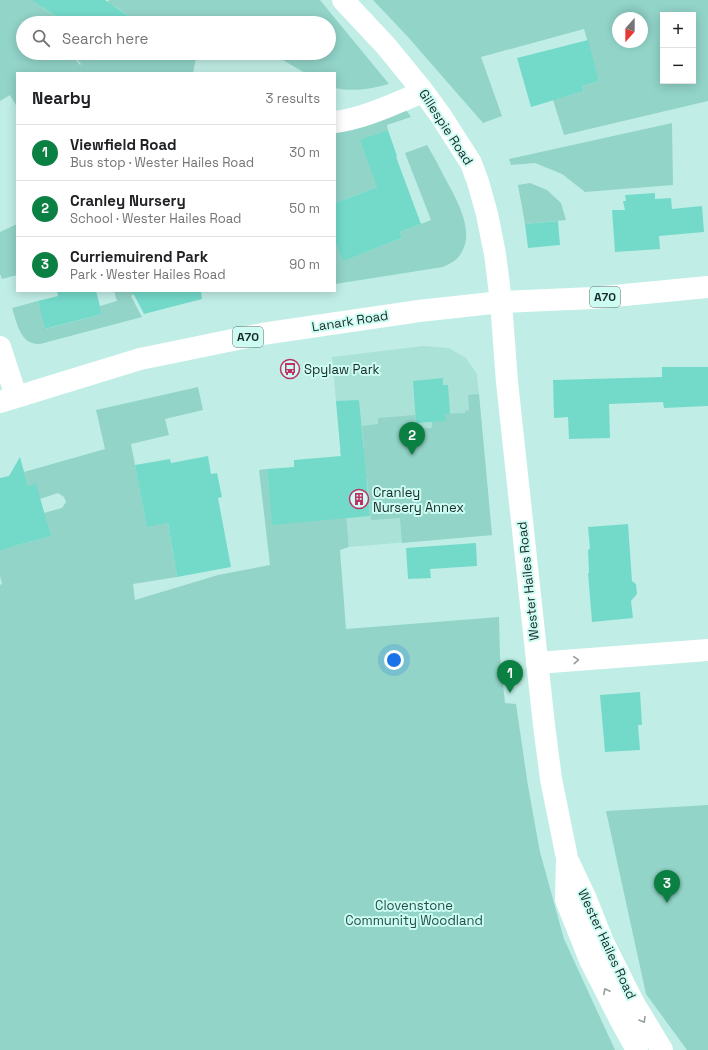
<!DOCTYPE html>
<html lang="en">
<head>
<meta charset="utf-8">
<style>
  body { margin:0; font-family:"Space Grotesk",sans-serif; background:#f2f2f2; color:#202124 }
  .controls { position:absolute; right:12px; top:12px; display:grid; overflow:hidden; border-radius:0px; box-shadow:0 2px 10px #0003 }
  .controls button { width:36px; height:36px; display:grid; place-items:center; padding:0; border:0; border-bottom:1px solid #e0e0e0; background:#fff; color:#202124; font:20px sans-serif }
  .compass { position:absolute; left:612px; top:12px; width:36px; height:36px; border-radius:50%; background:#fff; box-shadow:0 2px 10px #0003; rotate:201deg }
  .you { position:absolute; left:394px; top:660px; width:14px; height:14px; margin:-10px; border:3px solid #fff; border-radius:50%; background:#1a73e8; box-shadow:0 0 0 6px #1a73e833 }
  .badge { display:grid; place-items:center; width:26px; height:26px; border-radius:50%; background:#0b8043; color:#fff; font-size:13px; font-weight:700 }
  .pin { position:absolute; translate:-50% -33px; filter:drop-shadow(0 1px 2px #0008) }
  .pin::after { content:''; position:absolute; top:21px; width:14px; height:12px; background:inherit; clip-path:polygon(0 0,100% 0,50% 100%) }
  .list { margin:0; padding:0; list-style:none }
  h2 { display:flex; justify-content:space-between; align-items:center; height:52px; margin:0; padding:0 16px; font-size:17px }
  h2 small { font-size:13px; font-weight:400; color:#757577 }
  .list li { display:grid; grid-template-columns:26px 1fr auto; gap:12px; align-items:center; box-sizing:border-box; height:56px; padding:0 16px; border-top:1px solid #e0e0e0 }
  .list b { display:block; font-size:15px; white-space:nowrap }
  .list p { margin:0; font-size:13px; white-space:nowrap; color:#757577 }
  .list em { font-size:13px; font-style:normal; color:#757577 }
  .icon { flex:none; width:22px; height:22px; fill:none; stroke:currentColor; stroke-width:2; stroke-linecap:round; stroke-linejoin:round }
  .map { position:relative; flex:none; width:708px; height:1050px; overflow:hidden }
  .search { position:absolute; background:#fff; box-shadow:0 2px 10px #0003; left:16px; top:16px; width:320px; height:44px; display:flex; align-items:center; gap:10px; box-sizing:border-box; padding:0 14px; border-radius:22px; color:#757577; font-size:15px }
  .panel { position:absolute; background:#fff; box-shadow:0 2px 10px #0003; left:16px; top:72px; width:320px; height:220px; border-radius:0px }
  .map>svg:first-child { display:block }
</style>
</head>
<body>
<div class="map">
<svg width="708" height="1050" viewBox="0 0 708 1050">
  <rect width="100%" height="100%" fill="#c0eee6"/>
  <path fill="#abe2d8" d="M423 346 449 348 466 358 477 374 492 535 349 547 332 357Z"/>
  <path fill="#92d4c8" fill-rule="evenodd" d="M0 0H46L42 7 57 17 66 14 61 23H23V53H70L80 65 81 64 72 53H197L193 73H17V107L10 95 0 101Z
    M109 0H320L389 84C371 89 353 92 335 88V73H305L276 56 264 53H329V23H129L132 18 116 7 105 5Z
    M373 0H708V101L564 135 553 100 584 91 582 86 599 81 584 29 481 57 502 116 483 123 408 37ZM663 15H693V81H663ZM618 18H642V42H618Z
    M404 107 411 117 387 125 388 130 360 141 396 157 403 177 335 203V130Z
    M672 123 673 185 585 192 562 174 535 163 511 165 509 159Z
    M427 145C434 157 440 168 446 180 457 200 476 233 460 255 456 261 449 264 443 267L335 284V240L363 253 402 238 400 232 431 220 405 153Z
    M530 183 547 190 561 203 566 220 525 224 518 185Z
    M17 224V275L2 279 0 274V232Z
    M114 291H133L134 294 131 296 142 317 40 344C20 345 17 323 12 308L38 301 46 329 102 314 100 306 117 301Z
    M198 387 203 410 165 419 169 435 131 444 147 526 168 523 177 577 133 584 135 600 218 575 270 565 259 470 267 469 272 519 341 456 340 450 364 448 362 426 378 424V418L415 415 416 422H419V428H432V421H445V414L465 413V411L469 410 468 395 479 394 492 535 402 543 400 518 371 520 367 478 343 480 349 547 340 550 346 629 499 617 500 656 505 703 516 704 528 786 540 852 564 939 615 1050H0V585L2 584 0 576V517L15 546 50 536 44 513 62 508 66 502 64 497 58 493 40 499 28 486 24 472 105 449 96 410Z
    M708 805V1050H687L646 994 606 811Z"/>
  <path fill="#73daca" d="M32 0H105L139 23H66Z
    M588 40 599 81 582 86 584 91 531 107 517 58Z
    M388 130 397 156 396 157 421 224 400 232 402 238 343 261 335 240V203L377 187 360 140Z
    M655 193V199L671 198 672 209 702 206 704 232 659 236 660 249 615 252 612 210H625L623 201H626L625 195Z
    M558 221 560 245 528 248 525 224Z
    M57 291H96L102 314 45 329 38 301 58 296Z
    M132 291H201L202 299 144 314Z
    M662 367H708V406L664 408 663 402 609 404 610 438 569 439 568 417 554 418 553 380 662 377Z
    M443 378V385H448L450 414H445L446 421 416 423 413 381Z
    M359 400 370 516 272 525 267 469 294 467V460L341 456 336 401Z
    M208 456 211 474 217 473 222 497 218 498 231 567 177 577 168 523 147 527 135 465 170 459 171 463Z
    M20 457 28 486 36 484 51 536 0 550V478L9 476Z
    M628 524 632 581 636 584 637 594 631 601 633 618 592 622 588 573H589L588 550 590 549 588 527Z
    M476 543 477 566 430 569 431 578 408 579 406 548Z
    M640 692 642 725H638L640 750 605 752 600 695Z"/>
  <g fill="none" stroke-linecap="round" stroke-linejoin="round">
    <path stroke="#fff" stroke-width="22" d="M335 122C366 118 395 103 423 92
      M0 347 16 396
      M537 663 708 650"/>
    <path stroke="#fff" stroke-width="22" d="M343 0 386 46 422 90 441 116 471 163 478 182 487 214 495 254 501 302 507 382 544 725 551 779 567 858 566 900 590 960 621 1021 637 1050
      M0 402 140 359 262 334 419 311 501 302 593 298 708 287
      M569 863 586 899 603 942 633 1002 662 1050"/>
  </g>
  <defs><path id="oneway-chevron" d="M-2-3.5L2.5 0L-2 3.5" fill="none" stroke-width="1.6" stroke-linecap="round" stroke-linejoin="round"/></defs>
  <g stroke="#979f9e">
    <use href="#oneway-chevron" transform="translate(576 660) rotate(-4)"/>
    <use href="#oneway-chevron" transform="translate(606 991) rotate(-117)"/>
    <use href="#oneway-chevron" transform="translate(643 1020) rotate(59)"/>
  </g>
  <defs>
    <symbol id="bus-ring" viewBox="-11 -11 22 22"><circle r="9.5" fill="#cdfcf3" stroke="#be3266" stroke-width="1.5"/><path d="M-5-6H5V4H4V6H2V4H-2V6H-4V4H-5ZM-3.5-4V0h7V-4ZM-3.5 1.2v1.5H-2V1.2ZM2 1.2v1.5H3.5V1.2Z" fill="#be3266"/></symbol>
    <symbol id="building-ring" viewBox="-11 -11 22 22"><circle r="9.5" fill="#cdfcf3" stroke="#be3266" stroke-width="1.5"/><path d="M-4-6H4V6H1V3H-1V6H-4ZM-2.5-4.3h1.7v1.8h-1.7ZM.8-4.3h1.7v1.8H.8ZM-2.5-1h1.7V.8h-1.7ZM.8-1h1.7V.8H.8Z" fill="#be3266"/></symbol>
  </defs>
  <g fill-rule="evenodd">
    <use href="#bus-ring" x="279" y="358" width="22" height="22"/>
    <use href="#building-ring" x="348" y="488" width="22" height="22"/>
  </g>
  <g text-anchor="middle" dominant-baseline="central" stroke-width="4" stroke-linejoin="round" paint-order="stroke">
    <g fill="#cdfcf3" stroke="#4e6964" stroke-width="1">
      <rect x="590" y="287" width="30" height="20" rx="3"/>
      <rect x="233" y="327" width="30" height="20" rx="3"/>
    </g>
    <g font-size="12" font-weight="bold" fill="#182a27">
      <text x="605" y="297">A70</text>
      <text x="248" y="337">A70</text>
    </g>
    <g font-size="13" fill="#182a27" stroke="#cdfcf3">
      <text transform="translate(446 127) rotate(57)">Gillespie Road</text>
      <text transform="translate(350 321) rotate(-9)">Lanark Road</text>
      <text transform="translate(528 581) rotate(-96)">Wester Hailes Road</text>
      <text transform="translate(607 944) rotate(65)">Wester Hailes Road</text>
    </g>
    <g font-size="13" fill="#182a27" stroke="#cdfcf3" text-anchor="start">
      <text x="304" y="369">Spylaw Park</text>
      <text x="373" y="492">Cranley<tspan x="373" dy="15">Nursery Annex</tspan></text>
    </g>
    <g font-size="13" fill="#225049" stroke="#cdfcf3">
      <text x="414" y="905">Clovenstone<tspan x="414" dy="15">Community Woodland</tspan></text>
    </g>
  </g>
</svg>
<div class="controls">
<button>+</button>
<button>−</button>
</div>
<svg class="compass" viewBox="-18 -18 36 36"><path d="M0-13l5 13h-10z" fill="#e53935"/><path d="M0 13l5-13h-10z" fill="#757577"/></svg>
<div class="you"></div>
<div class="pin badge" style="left:510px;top:693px">1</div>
<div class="pin badge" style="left:412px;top:455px">2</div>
<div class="pin badge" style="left:667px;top:903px">3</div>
<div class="search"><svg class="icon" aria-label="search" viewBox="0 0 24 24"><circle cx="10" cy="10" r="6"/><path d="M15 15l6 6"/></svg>Search here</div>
<section class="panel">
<h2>Nearby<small>3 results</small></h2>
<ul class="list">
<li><span class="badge">1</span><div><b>Viewfield Road</b><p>Bus stop · Wester Hailes Road</p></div><em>30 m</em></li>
<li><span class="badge">2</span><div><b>Cranley Nursery</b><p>School · Wester Hailes Road</p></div><em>50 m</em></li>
<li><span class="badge">3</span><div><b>Curriemuirend Park</b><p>Park · Wester Hailes Road</p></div><em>90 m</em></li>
</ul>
</section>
</div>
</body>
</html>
